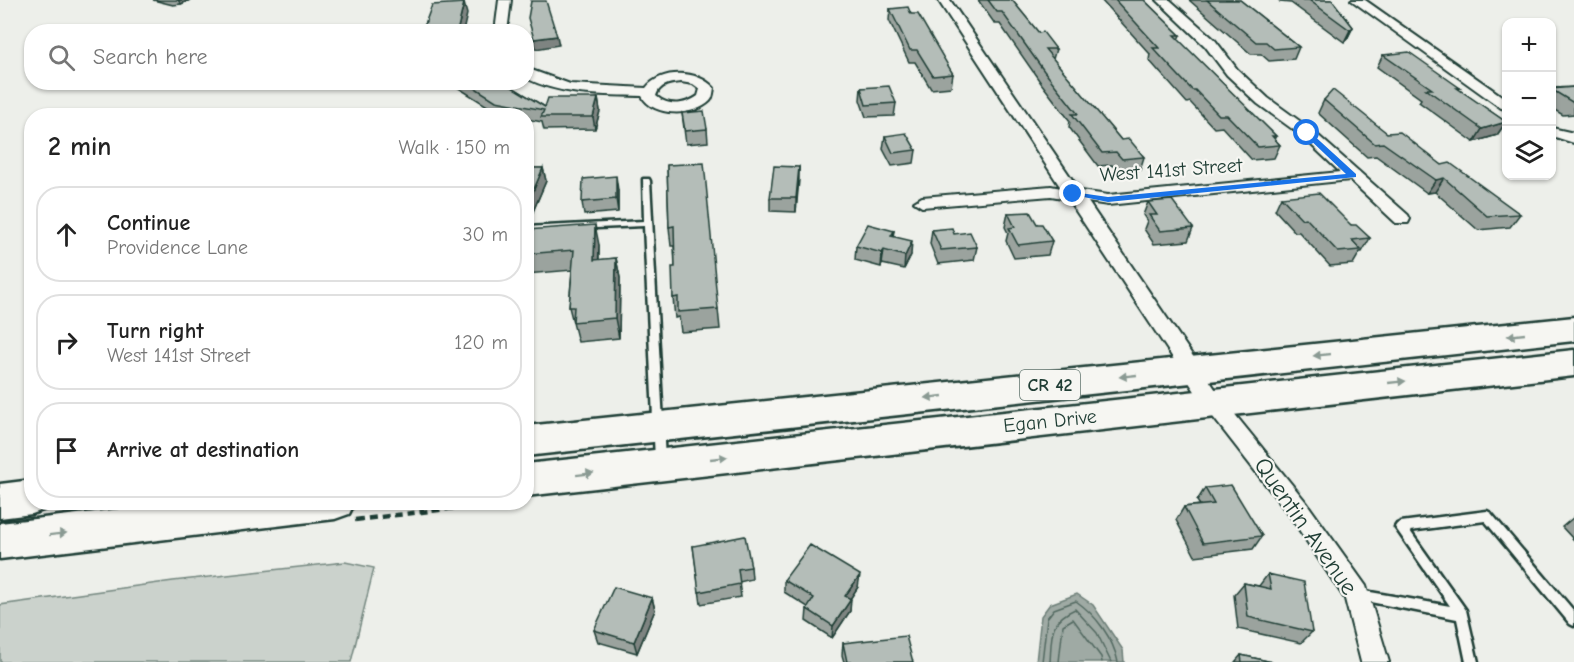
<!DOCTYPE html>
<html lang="en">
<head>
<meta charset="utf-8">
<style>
  body { margin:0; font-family:"Comic Neue",sans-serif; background:#f2f2f2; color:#222 }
  .controls { position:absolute; right:18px; top:18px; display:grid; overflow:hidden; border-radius:12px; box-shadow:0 2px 4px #0004 }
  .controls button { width:54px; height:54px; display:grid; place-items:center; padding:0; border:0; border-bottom:2px solid #e0e0e0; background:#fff; color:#222; font:30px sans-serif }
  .stop { position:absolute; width:18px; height:18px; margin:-14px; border:4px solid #1a73e8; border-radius:50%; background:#fff }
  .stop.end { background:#1a73e8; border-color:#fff; box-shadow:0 2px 6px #0008 }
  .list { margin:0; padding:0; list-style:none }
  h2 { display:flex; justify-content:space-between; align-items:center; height:78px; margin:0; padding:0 24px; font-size:26px }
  h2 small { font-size:20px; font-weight:400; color:#767676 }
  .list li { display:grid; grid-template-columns:39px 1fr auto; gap:18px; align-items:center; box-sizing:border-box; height:96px; margin:0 12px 12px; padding:0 12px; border:2px solid #e0e0e0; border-radius:24px }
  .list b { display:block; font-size:22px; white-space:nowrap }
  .list p { margin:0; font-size:20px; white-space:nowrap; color:#767676 }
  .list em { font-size:20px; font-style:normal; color:#767676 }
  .icon { flex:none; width:33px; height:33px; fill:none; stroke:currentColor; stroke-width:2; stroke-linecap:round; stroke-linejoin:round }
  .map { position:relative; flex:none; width:1574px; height:662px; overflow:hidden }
  .search { position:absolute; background:#fff; box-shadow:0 2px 4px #0004; left:24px; top:24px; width:510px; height:66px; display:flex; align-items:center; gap:15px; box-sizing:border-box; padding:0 21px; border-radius:24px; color:#767676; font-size:22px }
  .panel { position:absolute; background:#fff; box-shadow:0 2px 4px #0004; left:24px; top:108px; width:510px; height:402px; border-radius:24px }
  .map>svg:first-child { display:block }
</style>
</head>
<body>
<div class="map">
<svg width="1574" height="662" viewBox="0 0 1574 662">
  <rect width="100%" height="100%" fill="#edefea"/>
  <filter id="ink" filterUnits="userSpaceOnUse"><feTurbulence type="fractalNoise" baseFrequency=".0167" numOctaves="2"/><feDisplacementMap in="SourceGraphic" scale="12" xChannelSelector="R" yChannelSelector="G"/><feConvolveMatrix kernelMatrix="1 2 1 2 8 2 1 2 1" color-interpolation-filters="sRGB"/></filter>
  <g filter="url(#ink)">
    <path fill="#cbd2cc" stroke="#758880" stroke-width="1.5" d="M345 562 374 568 351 662H0V605L173 581Z"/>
    <path fill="#9faaa4" stroke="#6c7e77" stroke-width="1.5" d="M1077 594 1093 605 1123 650 1124 662H1036L1041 616 1050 604Z"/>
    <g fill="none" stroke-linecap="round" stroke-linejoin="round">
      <path stroke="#526961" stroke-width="1.5" d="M1042 662 1047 618 1054 609 1076 601C1096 615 1113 638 1118 662
        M1050 662C1052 636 1048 621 1075 609L1097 633 1111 662
        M1059 662 1063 625 1073 619 1101 657 1102 662"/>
      <defs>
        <path id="lane" d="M643 179H649L650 181 665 460 664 463 660 464 656 463 655 460 644 226 526 231V227L644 221Z
          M1487 511 1491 513 1574 611V626L1570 624 1485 521 1410 531 1466 610 1478 662H1466L1457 619 1355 599 1353 595 1355 591 1359 590 1450 606 1395 527 1397 524 1401 522Z"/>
        <path id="street" d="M499 0H511L507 32H495Z
          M938 0H950L1080 191 1108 195 1340 172 1302 136 1258 104 1227 75 1205 46 1157 0H1170L1215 40 1237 69 1268 98 1312 130 1408 215 1410 219 1408 223H1396L1350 180 1108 205 1088 202 1220 396 1306 502 1366 586 1389 662H1361L1345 599 1290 516 1206 408 1068 199 1051 196 922 207 914 202 922 197 1051 186 1061 188Z
          M1351 0H1365L1506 99V109L1501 108Z
          M526 68 570 84 646 88C661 68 699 70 714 88 713 93 713 98 710 101 694 117 652 117 642 96 603 95 562 96 526 78ZM681 82 693 84 700 89 698 96C685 105 669 107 656 96 660 84 670 83 681 82Z
          M1552 128 1574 133V143L1552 136Z"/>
        <path id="highway" d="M1574 317V341L526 456V426Z
          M1574 350V376L526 496V464Z
          M32 480V502H49L46 509 32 514 0 518V484Z
          M181 502H355L349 514 335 519 0 559V523Z"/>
      </defs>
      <use href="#lane" stroke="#1f3d34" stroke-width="5"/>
      <use href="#street" stroke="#1f3d34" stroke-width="4"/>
      <use href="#highway" stroke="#1f3d34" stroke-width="5"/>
      <path stroke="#1f3d34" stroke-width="4.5" stroke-dasharray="8 5" stroke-linecap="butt" d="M355 520 505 502"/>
      <use href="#lane" fill="#f6f6f2" fill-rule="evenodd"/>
      <use href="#street" fill="#f6f6f2" fill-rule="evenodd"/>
      <use href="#highway" fill="#f6f6f2" fill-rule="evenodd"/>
    </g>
    <path fill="#9ba39e" stroke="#1f3d34" stroke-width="1.5" d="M153 0H190L181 4 173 5Z
      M978 0H1012L1039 33 1056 49 1053 59 1121 140 1144 157 1140 170 1118 172 1112 165 1098 166 1069 127 1070 121 1041 83 1000 24H995Z
      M1101 0H1144L1180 35 1178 40 1276 136 1274 139 1280 145 1274 158 1252 160 1222 127 1214 128 1190 102 1187 103 1149 60 1150 54Z
      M1189 0H1240L1299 47 1294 59 1269 61 1261 54H1251Z
      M1279 0H1332L1353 27 1347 39 1344 42 1291 3 1280 2Z
      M890 9 911 14 953 74 951 87 931 89 915 62H909L889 20Z
      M1383 55 1460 88 1459 90 1506 122 1497 135 1474 142 1419 102 1421 99 1377 67Z
      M449 82H504L545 107 598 98 600 111 595 129 544 130 542 122 526 119V116H510L500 114Z
      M1574 87V114L1563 115 1551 108V88Z
      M861 88 896 103 894 116 866 117 860 100Z
      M1324 100 1387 133 1442 165 1520 214 1510 227 1478 230 1435 192 1427 193 1376 156 1367 157 1318 113Z
      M682 113 707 129 708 142 686 144Z
      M885 136 916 150 914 163 892 166 883 149Z
      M667 165 718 309 720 329 681 332 679 317 675 318 673 298 675 267 674 246H671L669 227Z
      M799 167 796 212 770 211V198Z
      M526 168H543L546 181 531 216H526Z
      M618 190V212L584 215 582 202Z
      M1281 197 1351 225 1370 238 1362 252H1360L1353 264 1330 266 1299 232H1295L1275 210Z
      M1148 202 1193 228 1188 241 1154 244 1144 229 1147 221 1143 215Z
      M1008 213 1037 224 1052 241 1048 255 1014 258 1006 241 1008 233 1005 227Z
      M526 230 599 245V260L616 258 620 278 619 338 578 342 569 307 572 270 526 274Z
      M932 230 954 234 977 247 974 260 938 264 930 244Z
      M894 231 893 237 911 255 904 269 882 264 881 267 855 260 856 246Z
      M1205 488 1262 536 1253 549 1195 556 1176 520 1184 507 1200 505 1197 501Z
      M1574 517V540L1562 527Z
      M693 546 751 567 752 579 739 582 741 597 701 604Z
      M1268 574 1312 632 1301 643 1238 629 1234 595 1244 583 1259 586Z
      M784 580 858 587 850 599V611L832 638 806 621 807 609 808 607 784 592Z
      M652 598 655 610 637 653 598 642 594 630Z
      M843 643 913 662H844L842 655Z
      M1241 655 1272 662H1235Z"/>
    <path fill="#7e8481" stroke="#1f3d34" stroke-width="1.5" d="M178 0H190L181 4Z
      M464 3 467 14 463 32H457Z
      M1353 27 1347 39 1344 42 1350 30Z
      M557 36 559 45 536 49 534 39Z
      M598 98 600 111 595 129 593 117Z
      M1506 122 1497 135 1474 142 1482 129Z
      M799 167V180L796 212V198Z
      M543 168 546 181 531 216 528 203Z
      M616 176 618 190V212L616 199Z
      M1444 178 1435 192 1427 193 1436 180Z
      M595 225 599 245 598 280 594 260Z
      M912 241 911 255 904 269 905 256Z
      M884 250 882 264 881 267 882 253Z
      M616 258 620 278 619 338 615 318Z
      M860 575 858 587 844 608 845 596Z
      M652 598 655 610 637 653 634 642Z
      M851 599 850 611 832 638 833 626Z"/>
    <path fill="#b4bdb8" stroke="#1f3d34" stroke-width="1.5" d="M988 0H1012L1039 33 1043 32 1056 49H1045L1121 140 1129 139 1144 157 1122 159 1116 152 1102 153 1072 114H1078L1044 71 1002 12H997Z
      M1115 0H1144L1180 35H1174L1276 136H1272L1280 145 1258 147 1227 115H1219L1195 90H1192L1153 48H1159Z
      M1207 0H1240L1299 47 1274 49 1266 42H1256Z
      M1309 0H1332L1353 27 1350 30Z
      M531 1H546L557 36 534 39 528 18Z
      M464 3 457 32H422L432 5Z
      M908 7 911 14H918L953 74 933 76 917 50H910L890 9Z
      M1409 52 1460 88H1457L1506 122 1482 129 1426 89H1432L1383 55Z
      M466 82H504L545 107 548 98H598L593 117H541L544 110 496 101Z
      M889 86 896 103 866 105 861 88Z
      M1574 87V102H1572L1551 89Z
      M1333 90 1387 133 1400 132 1442 165 1450 163 1520 214 1487 216 1444 178 1436 180 1383 143 1375 144 1324 100Z
      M704 111 707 129 685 131 682 113Z
      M906 133 916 150 893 153 885 136Z
      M704 163 718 309 678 312V297L673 298 672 267H675L674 226 669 227 667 165Z
      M774 166 799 167 796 198H770Z
      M526 168H543L528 203H526Z
      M616 176V199L582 202 583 179Z
      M1319 193 1351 225H1356L1370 238 1352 240 1361 250 1338 252 1306 218 1302 219 1281 197Z
      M1172 200 1193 228 1160 231 1149 215H1157L1148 202Z
      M1030 212 1037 224H1042L1052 241 1018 245 1009 228 1015 227 1008 213Z
      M868 224 894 231 891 236 912 241 905 256 884 250 882 253 856 246Z
      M595 225 594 260 616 258 615 318 573 322 574 307H569L574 250 526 254V230Z
      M952 228 954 234 970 232 977 247 941 250 932 230Z
      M1231 485 1262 536 1203 543 1184 507 1214 504 1205 488Z
      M745 536 751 567 738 569 740 584 699 592 693 546Z
      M810 545 860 575 845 596 851 599 833 626 807 609 814 598 784 580Z
      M1268 574 1304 582 1312 632 1248 617 1244 583 1271 589Z
      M614 587 652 598 634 642 594 630Z
      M906 636 913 662H847L843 643Z
      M1241 655 1272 662H1242Z"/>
    <defs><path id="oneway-solid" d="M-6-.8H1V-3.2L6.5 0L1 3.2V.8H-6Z" transform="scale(1.5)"/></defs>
    <g fill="#8a9a93">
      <use href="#oneway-solid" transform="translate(1516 335) rotate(174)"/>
      <use href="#oneway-solid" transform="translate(1322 355) rotate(174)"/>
      <use href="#oneway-solid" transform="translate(1128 376) rotate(174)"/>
      <use href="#oneway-solid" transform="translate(1397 382) rotate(-6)"/>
      <use href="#oneway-solid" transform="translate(934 397) rotate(174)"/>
      <use href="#oneway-solid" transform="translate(719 458) rotate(-6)"/>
      <use href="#oneway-solid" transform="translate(585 474) rotate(-7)"/>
      <use href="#oneway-solid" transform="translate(58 534) rotate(-7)"/>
    </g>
  </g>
  <path fill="#1a73e8" d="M1305 132H1310L1356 174V177L1108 202 1069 194 1073 192 1108 197 1346 174 1305 135Z"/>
  <g text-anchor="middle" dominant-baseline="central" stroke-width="4.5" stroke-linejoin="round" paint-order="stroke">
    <rect fill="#f6f6f2" stroke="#60746d" stroke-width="1.5" x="1020" y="370" width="60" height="30" rx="4.5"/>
    <g font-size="18" font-weight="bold" fill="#1f3d34">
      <text x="1050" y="385">CR 42</text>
    </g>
    <g font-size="20" fill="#1f3d34" stroke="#f6f6f2">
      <text transform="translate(1171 170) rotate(-4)">West 141st Street</text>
      <text transform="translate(1050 421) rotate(-6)">Egan Drive</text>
    </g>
    <g font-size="24" fill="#1f3d34" stroke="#f6f6f2">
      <text transform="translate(1306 526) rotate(55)">Quentin Avenue</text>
    </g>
  </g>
</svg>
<div class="controls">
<button>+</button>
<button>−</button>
<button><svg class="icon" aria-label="layers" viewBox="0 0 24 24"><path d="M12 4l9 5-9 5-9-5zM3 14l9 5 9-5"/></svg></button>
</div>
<div class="stop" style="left:1307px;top:133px"></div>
<div class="stop end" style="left:1073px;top:194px"></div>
<div class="search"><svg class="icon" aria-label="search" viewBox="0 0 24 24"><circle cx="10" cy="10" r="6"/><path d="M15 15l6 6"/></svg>Search here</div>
<section class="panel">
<h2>2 min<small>Walk · 150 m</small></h2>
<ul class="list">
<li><svg class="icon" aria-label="ahead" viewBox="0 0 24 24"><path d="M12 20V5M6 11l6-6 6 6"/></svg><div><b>Continue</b><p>Providence Lane</p></div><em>30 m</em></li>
<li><svg class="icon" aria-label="right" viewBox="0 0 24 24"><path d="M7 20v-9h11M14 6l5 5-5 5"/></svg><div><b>Turn right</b><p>West 141st Street</p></div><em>120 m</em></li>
<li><svg class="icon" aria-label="arrive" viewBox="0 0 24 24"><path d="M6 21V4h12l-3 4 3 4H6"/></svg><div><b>Arrive at destination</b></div></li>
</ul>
</section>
</div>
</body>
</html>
